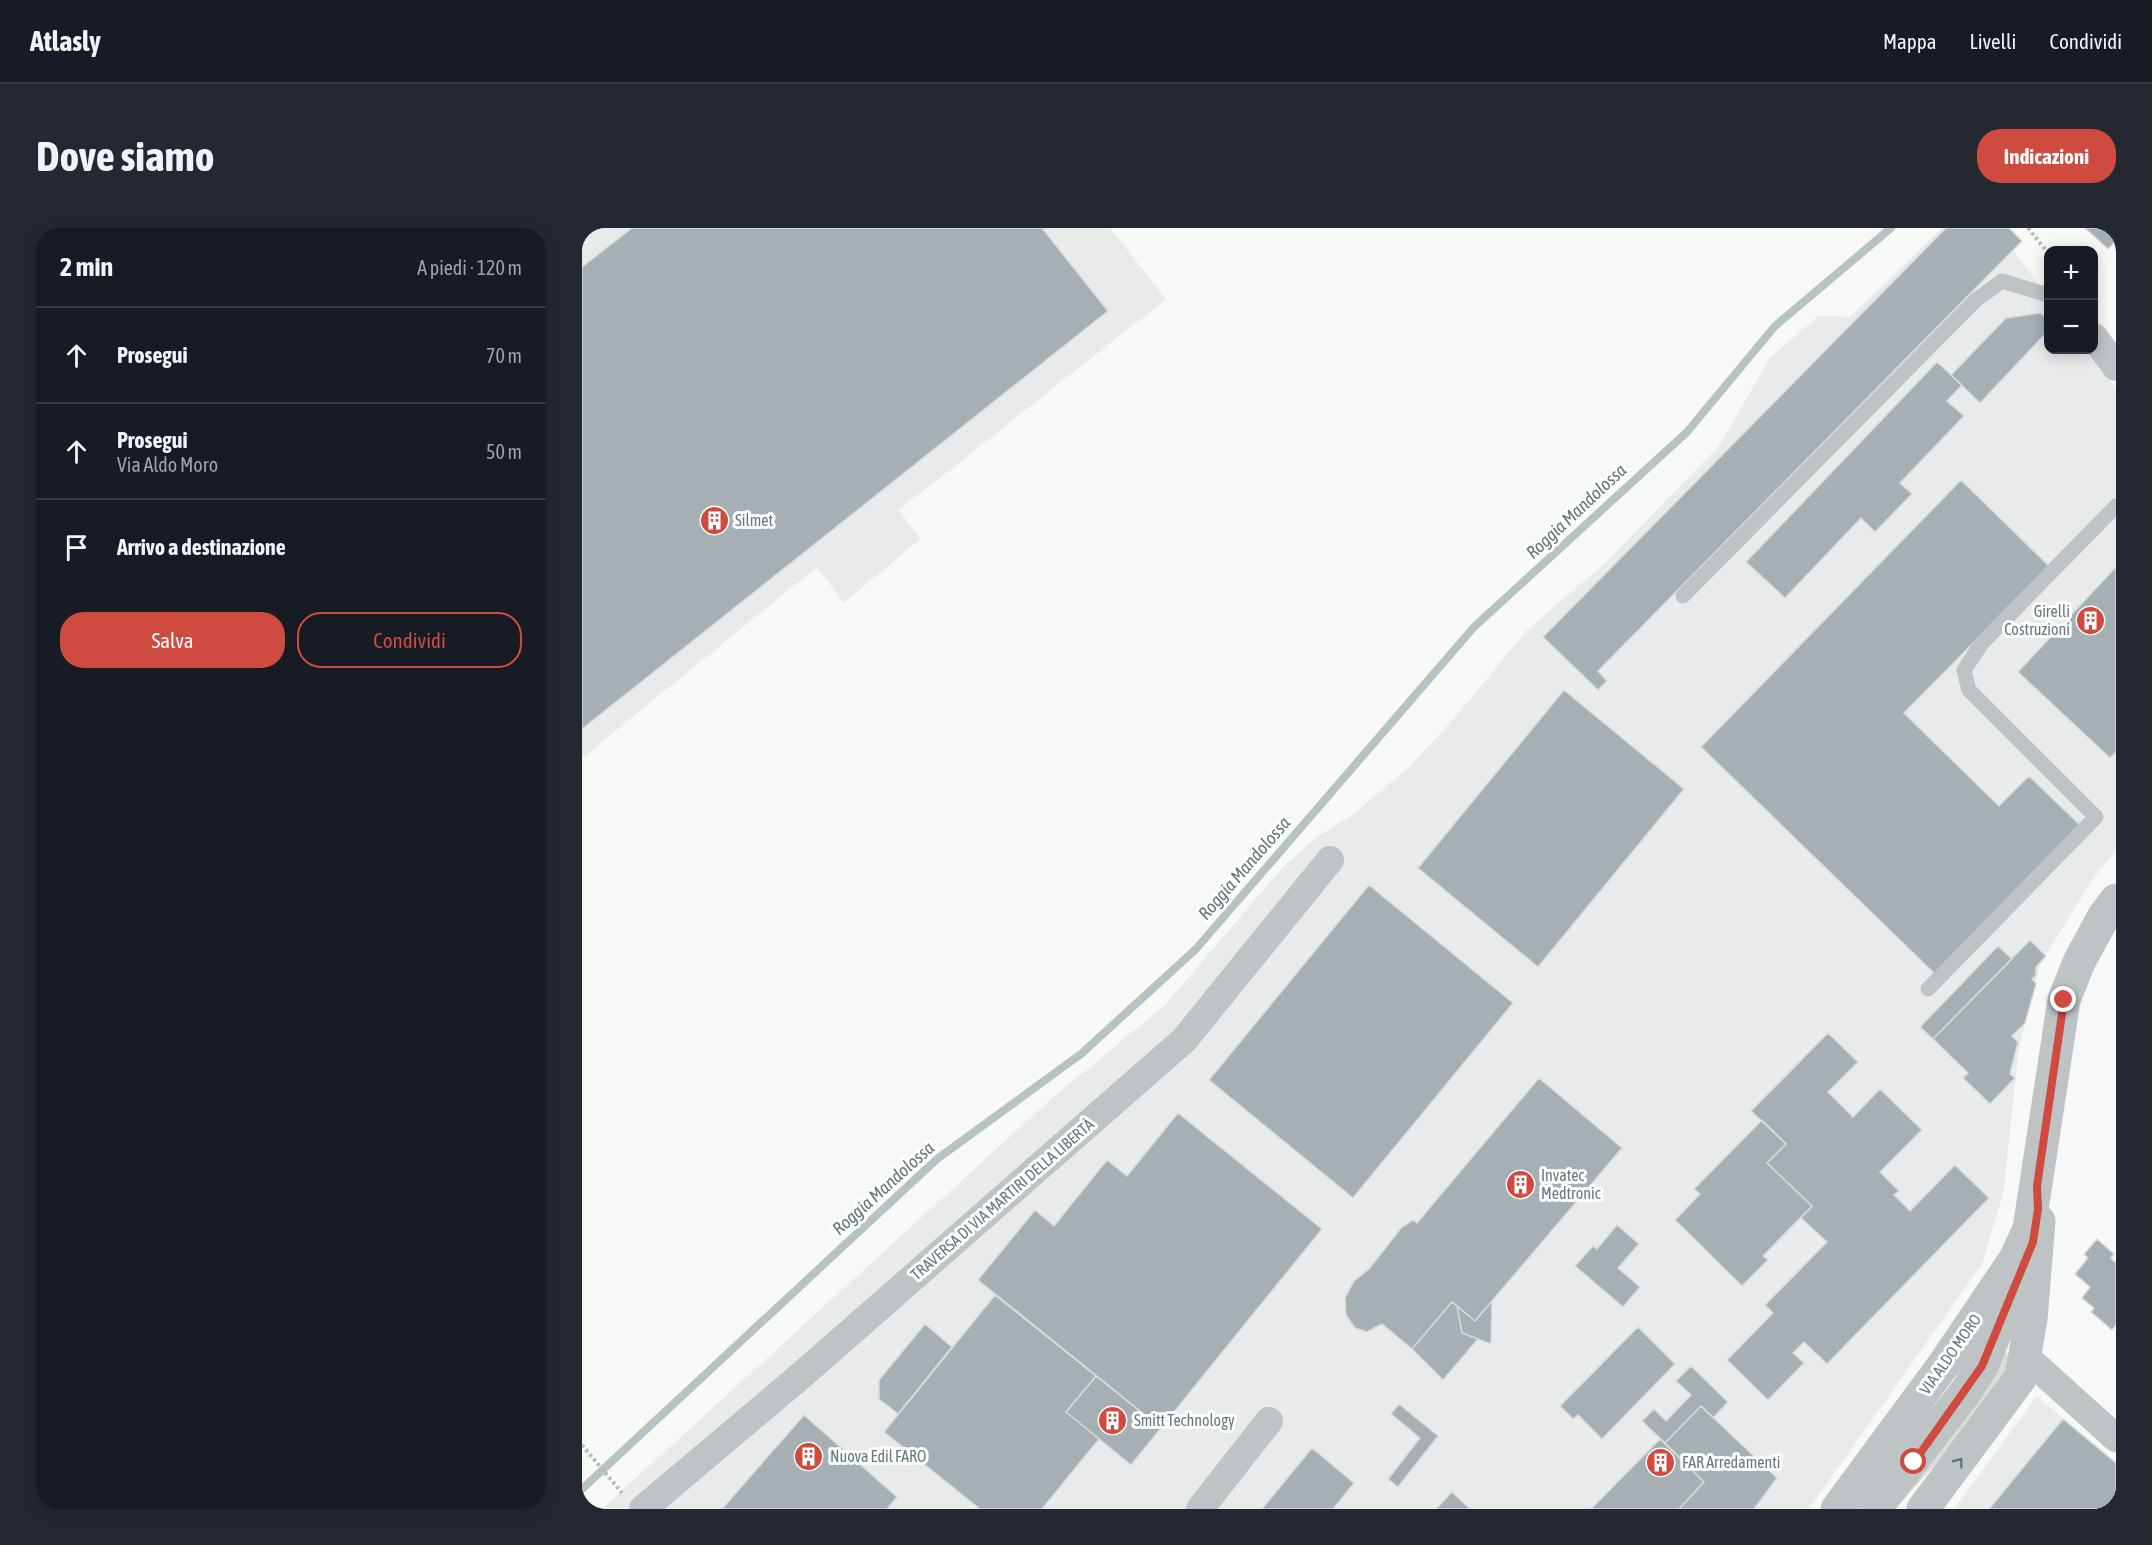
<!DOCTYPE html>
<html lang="it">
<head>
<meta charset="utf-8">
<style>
  body { margin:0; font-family:"Asap Condensed",sans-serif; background:#242831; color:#f1f3f6 }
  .controls { position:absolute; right:18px; top:18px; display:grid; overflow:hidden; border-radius:12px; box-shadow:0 3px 15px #0003 }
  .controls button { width:54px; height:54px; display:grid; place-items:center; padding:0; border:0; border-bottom:2px solid #363941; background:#171b24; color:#f1f3f6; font:30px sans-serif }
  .stop { position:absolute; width:18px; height:18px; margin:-14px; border:4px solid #d04b3f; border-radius:50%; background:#fff }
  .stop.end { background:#d04b3f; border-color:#fff; box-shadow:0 2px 6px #0008 }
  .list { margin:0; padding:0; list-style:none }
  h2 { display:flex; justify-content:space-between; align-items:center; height:78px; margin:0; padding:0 24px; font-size:26px }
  h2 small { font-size:20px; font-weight:400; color:#9ea1a6 }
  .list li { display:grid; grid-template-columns:39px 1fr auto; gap:18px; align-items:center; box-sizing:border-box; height:96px; padding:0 24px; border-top:2px solid #363941 }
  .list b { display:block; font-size:22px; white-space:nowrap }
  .list p { margin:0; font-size:20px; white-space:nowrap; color:#9ea1a6 }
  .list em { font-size:20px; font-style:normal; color:#9ea1a6 }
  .actions { display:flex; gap:12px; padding:18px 24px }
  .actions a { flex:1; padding:14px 0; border:2px solid #d04b3f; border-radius:24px; text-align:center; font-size:21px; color:#d04b3f }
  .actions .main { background:#d04b3f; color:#fff }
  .icon { flex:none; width:33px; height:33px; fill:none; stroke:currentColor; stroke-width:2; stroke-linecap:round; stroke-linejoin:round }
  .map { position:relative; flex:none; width:1534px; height:1281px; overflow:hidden; border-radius:24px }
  header { display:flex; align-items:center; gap:36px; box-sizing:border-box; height:84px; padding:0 30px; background:#171b24; border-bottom:2px solid #363941 }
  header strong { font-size:28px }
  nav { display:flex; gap:33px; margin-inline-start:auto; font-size:21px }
  .intro { display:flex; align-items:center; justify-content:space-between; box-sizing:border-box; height:144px; padding:0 36px }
  h1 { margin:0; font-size:42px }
  .button { padding:15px 27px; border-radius:24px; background:#d04b3f; color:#fff; font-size:21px; font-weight:700 }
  main { display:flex; gap:36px; padding:0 36px }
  aside { flex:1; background:#171b24; border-radius:24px; box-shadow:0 3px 15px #0003 }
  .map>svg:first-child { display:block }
</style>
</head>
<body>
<header>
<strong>Atlasly</strong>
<nav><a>Mappa</a><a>Livelli</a><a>Condividi</a></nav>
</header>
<div class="intro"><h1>Dove siamo</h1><a class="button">Indicazioni</a></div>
<main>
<aside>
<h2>2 min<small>A piedi · 120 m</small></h2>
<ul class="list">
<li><svg class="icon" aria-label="ahead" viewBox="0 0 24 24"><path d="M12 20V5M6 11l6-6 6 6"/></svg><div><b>Prosegui</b></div><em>70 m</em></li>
<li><svg class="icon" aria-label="ahead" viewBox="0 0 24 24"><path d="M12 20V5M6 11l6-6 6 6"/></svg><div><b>Prosegui</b><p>Via Aldo Moro</p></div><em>50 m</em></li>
<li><svg class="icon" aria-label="arrive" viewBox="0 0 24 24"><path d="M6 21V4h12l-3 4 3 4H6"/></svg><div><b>Arrivo a destinazione</b></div></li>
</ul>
<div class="actions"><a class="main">Salva</a><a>Condividi</a></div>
</aside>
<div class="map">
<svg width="1534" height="1281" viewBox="0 0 1534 1281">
  <rect width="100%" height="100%" fill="#f8f8f6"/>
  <path fill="#e9eaea" d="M0 0H528L584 71 317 282 338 311 262 375 235 339 0 530Z
    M1360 0H1415L1466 69V122H1505L1534 160V623L1510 652 1458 737 1437 820 1421 966 1400 1036 1227 1281H20L469 871 582 778 701 639 735 609 773 585 828 538 876 486 944 403 1022 336 1137 218 1188 130 1236 88 1268 89Z
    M1455 1168 1534 1235V1281H1372Z"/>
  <path fill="#d9ddd6" d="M1419 1119 1429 1129 1426 1139 1387 1199 1313 1281Z"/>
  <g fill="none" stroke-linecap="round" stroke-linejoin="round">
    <path stroke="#b6c3c5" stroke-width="8" d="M0 1261 355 931 499 826 614 721 892 399 1105 204 1193 98 1309 0"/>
  </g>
  <path fill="#a6afb3" stroke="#dadad9" stroke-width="1.5" d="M50 0H460L526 83 0 501V39Z
    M1364 0H1427L1440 13 1016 443 1025 453 1016 462 961 409Z
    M1503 0H1534V13L1526 21Z
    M1459 85 1466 92V103L1398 175 1369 147 1424 90Z
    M1355 134 1380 157 1365 173 1382 188 1318 255 1330 266 1293 304 1279 290 1203 370 1164 334Z
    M1379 252 1467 338 1322 485 1417 578 1447 548 1498 597 1353 746 1119 519Z
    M1534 339V524L1528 530 1436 444Z
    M982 462 1102 561 956 739 836 640Z
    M787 657 931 775 771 970 627 852Z
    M1448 712 1464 728 1454 739V747L1450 751 1454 756 1443 795 1430 808 1436 814 1428 846 1433 850 1408 876 1381 850 1386 845 1351 811Z
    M1416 718 1430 731 1351 811 1338 799Z
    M1246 805 1276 834 1246 864 1271 889 1298 861 1340 902 1298 944 1317 963 1312 967 1328 983 1373 937 1407 970 1245 1136 1222 1114 1211 1125 1222 1135 1186 1172 1145 1132 1191 1085 1183 1077 1245 1014 1219 990 1230 978 1185 935 1204 916 1169 883Z
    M957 850 1040 920 893 1093 870 1074 830 1121 800 1096 785 1104 773 1100 764 1087 763 1070 772 1053 787 1041 819 1000 831 992 835 995Z
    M596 885 740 1001 579 1200 396 1052 453 982 472 998 525 932 545 948Z
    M1180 892 1204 916 1185 935 1230 978 1181 1028 1186 1032 1160 1058 1093 992 1118 966 1112 961Z
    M1035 997 1057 1016 1036 1040 1058 1059 1041 1079 993 1038 1011 1018 1015 1021Z
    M1515 1011 1532 1026 1529 1030 1534 1035V1097L1530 1102 1509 1084 1512 1080 1500 1070 1508 1059 1493 1046 1506 1030 1502 1026Z
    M413 1067 514 1148 484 1184 517 1211 460 1281H398L302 1204Z
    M910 1073 909 1116 880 1105 875 1078 893 1093Z
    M870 1074 875 1078 880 1105 896 1111 861 1152 830 1121Z
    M343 1096 370 1119 316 1186 297 1171V1152Z
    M1056 1099 1093 1136 1020 1211 996 1187 991 1191 978 1178Z
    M1109 1138 1146 1174 1131 1190 1119 1178 1083 1215 1060 1193 1072 1181 1084 1193 1109 1167 1094 1153Z
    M514 1148 579 1200 549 1237 484 1184Z
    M817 1176 856 1208 816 1259 806 1251 838 1210 809 1186Z
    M1119 1178 1195 1250 1172 1281H1097L1122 1254 1083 1215Z
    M222 1187 315 1269 305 1281H140Z
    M1481 1191 1534 1235V1281H1407Z
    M1078 1211 1122 1254 1097 1281H1009Z
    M730 1220 772 1255 751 1281H680Z
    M870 1264 888 1281H854Z"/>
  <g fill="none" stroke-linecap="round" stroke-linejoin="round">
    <path stroke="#b8bcbe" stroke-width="4" stroke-dasharray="3 3" stroke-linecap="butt" d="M1446 0 1466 25
      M0 1217 40 1265"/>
    <path stroke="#bec3c5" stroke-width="15" d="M1101 368 1394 72 1420 53 1466 67
      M1346 761 1514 589 1387 462 1382 442 1400 415 1534 278"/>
    <path stroke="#bec3c5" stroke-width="28" d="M1512 109 1534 139
      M1444 1129 1534 1210
      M61 1281 222 1145 602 812 748 632
      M618 1281 687 1193"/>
    <path stroke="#bec3c5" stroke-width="33" d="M1255 1281 1362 1136 1433 1031 1447 1001 1482 772 1497 734 1522 688 1534 672
      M1293 1281 1385 1162 1400 1138 1435 1052
      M1341 1281 1439 1149 1449 1091 1457 993"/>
  </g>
  <defs><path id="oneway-chevron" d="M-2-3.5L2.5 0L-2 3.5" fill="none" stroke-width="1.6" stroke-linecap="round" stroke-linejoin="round" transform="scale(1.5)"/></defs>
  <use stroke="#66787e" href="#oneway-chevron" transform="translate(1377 1234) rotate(-53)"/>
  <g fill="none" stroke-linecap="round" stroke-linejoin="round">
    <path stroke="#d04b3f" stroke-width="8" d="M1332 1234 1400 1138 1451 1014 1456 981 1455 958 1482 772"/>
  </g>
  <defs>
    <symbol id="building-disc" viewBox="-11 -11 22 22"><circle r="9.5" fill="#d04b3f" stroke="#fff"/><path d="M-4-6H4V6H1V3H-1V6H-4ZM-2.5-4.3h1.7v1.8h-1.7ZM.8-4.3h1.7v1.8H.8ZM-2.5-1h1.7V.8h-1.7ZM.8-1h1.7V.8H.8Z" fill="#fff"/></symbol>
  </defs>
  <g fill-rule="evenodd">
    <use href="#building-disc" x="116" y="276" width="33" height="33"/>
    <use href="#building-disc" x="1492" y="376" width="33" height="33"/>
    <use href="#building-disc" x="922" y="940" width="33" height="33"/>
    <use href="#building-disc" x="514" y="1176" width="33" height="33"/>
    <use href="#building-disc" x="210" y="1212" width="33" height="33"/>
    <use href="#building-disc" x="1062" y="1218" width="33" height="33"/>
  </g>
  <g text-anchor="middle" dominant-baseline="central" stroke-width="6" stroke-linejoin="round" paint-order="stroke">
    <g font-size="16" fill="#66787e" stroke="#fff" text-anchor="start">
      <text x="153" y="292">Silmet</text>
      <text x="1488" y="383" text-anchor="end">Girelli<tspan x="1488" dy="18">Costruzioni</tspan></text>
      <text x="959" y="947">Invatec<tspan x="959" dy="18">Medtronic</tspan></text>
      <text x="552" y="1192">Smitt Technology</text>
      <text x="248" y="1228">Nuova Edil FARO</text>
      <text x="1100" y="1234">FAR Arredamenti</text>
    </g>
    <g font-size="16" fill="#66787e" stroke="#fff">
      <text transform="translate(420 971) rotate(-41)">TRAVERSA DI VIA MARTIRI DELLA LIBERTÀ</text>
      <text transform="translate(1368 1126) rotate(-55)">VIA ALDO MORO</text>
    </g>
    <g font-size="18" font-style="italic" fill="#617678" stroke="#fff">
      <text transform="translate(994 283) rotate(-43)">Roggia Mandolossa</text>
      <text transform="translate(662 640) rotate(-49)">Roggia Mandolossa</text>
      <text transform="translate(301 960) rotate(-42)">Roggia Mandolossa</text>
    </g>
  </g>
</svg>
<div class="controls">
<button>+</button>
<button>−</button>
</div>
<div class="stop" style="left:1332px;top:1234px"></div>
<div class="stop end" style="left:1482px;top:772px"></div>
</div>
</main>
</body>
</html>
